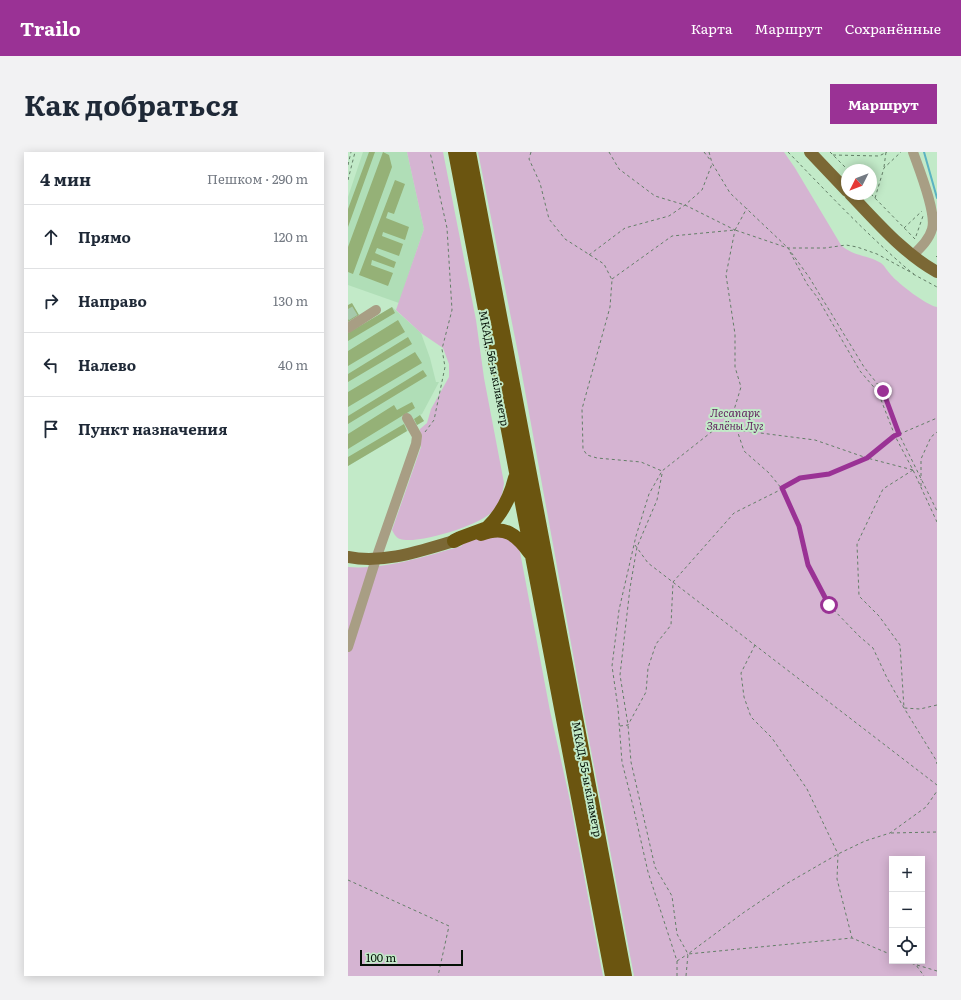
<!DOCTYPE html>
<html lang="ru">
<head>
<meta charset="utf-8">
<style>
  body { margin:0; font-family:Literata,serif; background:#f2f2f3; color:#1f2937 }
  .controls { position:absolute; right:12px; bottom:12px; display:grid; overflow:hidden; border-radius:0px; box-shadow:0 2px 10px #0003 }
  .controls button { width:36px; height:36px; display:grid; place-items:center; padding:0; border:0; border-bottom:1px solid #e0e1e3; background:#fff; color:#1f2937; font:20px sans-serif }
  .compass { position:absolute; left:493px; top:12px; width:36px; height:36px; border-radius:50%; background:#fff; box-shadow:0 2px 10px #0003; rotate:228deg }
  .scale { position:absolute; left:12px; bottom:10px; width:103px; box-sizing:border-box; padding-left:4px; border:2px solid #041006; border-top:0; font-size:11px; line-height:14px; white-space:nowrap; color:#041006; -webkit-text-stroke:3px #c2eac8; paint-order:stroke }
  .stop { position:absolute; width:12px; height:12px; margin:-9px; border:3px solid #9a3295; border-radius:50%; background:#fff }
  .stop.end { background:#9a3295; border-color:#fff; box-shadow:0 1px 4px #0008 }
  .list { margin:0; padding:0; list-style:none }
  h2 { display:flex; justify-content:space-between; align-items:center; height:52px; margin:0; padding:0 16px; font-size:17px }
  h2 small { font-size:13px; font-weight:400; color:#747a83 }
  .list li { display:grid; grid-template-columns:26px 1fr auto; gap:12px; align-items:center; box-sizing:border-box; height:64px; padding:0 16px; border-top:1px solid #e0e1e3 }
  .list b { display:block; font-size:15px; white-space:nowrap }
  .list em { font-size:13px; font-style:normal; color:#747a83 }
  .icon { flex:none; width:22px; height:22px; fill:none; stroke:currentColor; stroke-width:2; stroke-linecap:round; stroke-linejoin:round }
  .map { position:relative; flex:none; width:589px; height:824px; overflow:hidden; border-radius:0px }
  header { display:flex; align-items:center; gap:24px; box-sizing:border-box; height:56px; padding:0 20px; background:#9a3295; color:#fff }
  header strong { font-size:19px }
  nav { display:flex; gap:22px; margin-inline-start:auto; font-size:14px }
  .intro { display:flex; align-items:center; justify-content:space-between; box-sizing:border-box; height:96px; padding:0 24px }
  h1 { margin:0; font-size:28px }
  .button { padding:10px 18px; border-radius:0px; background:#9a3295; color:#fff; font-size:14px; font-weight:700 }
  main { display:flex; gap:24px; padding:0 24px }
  aside { flex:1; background:#fff; border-radius:0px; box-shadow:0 2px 10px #0003 }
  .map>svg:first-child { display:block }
</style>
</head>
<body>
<header>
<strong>Trailo</strong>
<nav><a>Карта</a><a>Маршрут</a><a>Сохранённые</a></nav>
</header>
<div class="intro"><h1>Как добраться</h1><a class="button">Маршрут</a></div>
<main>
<aside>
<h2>4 мин<small>Пешком · 290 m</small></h2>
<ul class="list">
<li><svg class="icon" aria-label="ahead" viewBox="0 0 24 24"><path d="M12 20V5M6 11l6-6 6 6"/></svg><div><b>Прямо</b></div><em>120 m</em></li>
<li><svg class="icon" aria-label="right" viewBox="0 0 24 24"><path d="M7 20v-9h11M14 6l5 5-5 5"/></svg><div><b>Направо</b></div><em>130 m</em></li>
<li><svg class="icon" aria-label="left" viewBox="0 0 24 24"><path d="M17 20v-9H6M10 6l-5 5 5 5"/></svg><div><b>Налево</b></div><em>40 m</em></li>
<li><svg class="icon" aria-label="arrive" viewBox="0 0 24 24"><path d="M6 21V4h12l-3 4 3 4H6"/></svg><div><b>Пункт назначения</b></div></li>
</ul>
</aside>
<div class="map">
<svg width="589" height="824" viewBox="0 0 589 824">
  <rect width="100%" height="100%" fill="#c2eac8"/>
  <path fill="#b0deb7" d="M15 0H59L76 77 51 151 0 133V45Z
    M44 155 73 181 82 206 88 230H91L74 262 72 263 76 269 0 314V181Z"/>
  <path fill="#d5b4d2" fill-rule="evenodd" d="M59 0H95L128 168 136 226 156 331C155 341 152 351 145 359 133 373 69 393 52 387 47 385 46 381 44 378L73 295 72 277 79 271 83 257 101 225V212L95 196 73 181 48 158 76 77Z
    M130 0H436L447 16 493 93C504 104 520 103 533 111 537 114 539 119 543 123 551 132 578 153 589 155V824H286L233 546 171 206ZM544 707H574V809H544Z
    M148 380 168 390 172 400 202 559 221 644 255 824H0V415C37 418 78 404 114 394L113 392Z"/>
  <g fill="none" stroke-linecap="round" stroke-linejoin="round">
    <path stroke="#5bb3c2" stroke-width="2" d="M576 0 589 46"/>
  </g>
  <path fill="#95b177" d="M21 0H27L0 75V57Z
    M35 0 41 3 44 15 5 122 0 120V95Z
    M47 28 57 32 46 62 40 60 38 66 61 75 57 88 35 80 34 84 55 92 51 104 29 96 27 101 48 110 46 116 24 108 23 113 45 121 40 134 11 123Z
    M4 151 11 163 0 170V153Z
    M44 155 47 161 0 189V181Z
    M50 168 57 180 0 214V199Z
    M60 185 64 192 0 230V222Z
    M67 200 74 211 0 255V240Z
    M75 218 79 224 0 272V264Z
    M64 250 67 256 0 297V282L46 253 49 258Z
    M72 263 76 269 69 273 66 267Z
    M56 272 59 279 0 314V305Z"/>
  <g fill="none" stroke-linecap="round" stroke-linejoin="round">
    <path stroke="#a6c9ab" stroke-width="10" stroke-dasharray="10 5" stroke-linecap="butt" d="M0 157 6 167"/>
    <path stroke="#637e67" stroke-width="1" stroke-dasharray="3 3" stroke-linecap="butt" d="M183 0 181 7 192 31 201 67 217 87 256 112 264 128 262 155 234 257 235 297 239 303 249 306 293 310 314 319
      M261 0 271 17 307 44 337 53 387 78 378 123 387 182V215L393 235 386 258 389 278 396 299 421 321 434 337 451 374 460 413 481 453 511 484 525 496 539 526 556 556 588 608 589 612
      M356 0 363 9
      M361 0 364 11 382 41 440 96 461 125 516 215 535 239 551 282 589 359
      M440 0C480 41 519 83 563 120
      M482 0 500 18
      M485 3 531 4 539 0
      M0 13 3 0
      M536 15 538 0
      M0 28 7 0
      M523 42 567 87 575 64
      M527 46 536 16 553 0
      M556 76 574 59
      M387 78 399 56
      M442 100 459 132 469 145 512 219 530 240 547 284 565 318 589 370
      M241 103 277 76 321 64 337 53 354 38 364 12
      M588 104 589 105
      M565 122 589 135
      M264 127 324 84 387 78 440 96H477L498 93 509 95 529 102 566 122
      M77 280 86 268 97 215 94 197 104 158 99 76 82 0
      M565 318 535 337 509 392 511 444 531 464 552 493 556 556 572 557 589 553
      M314 322 309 348 289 395 282 436 272 523 280 573 283 610 307 715 324 744 329 782 340 802 338 824
      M573 324V307L583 285 589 280
      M573 334V327
      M287 393 300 411 589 633
      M407 493 393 521 396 545 403 565 424 586 459 637 490 702 489 727 504 786
      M272 574 280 573 298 540 300 516 308 492 323 473 325 430 386 361 434 337 452 326 481 322 519 306 565 318
      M543 681 589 680
      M0 728 101 774 90 824
      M544 803 504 786 340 802 395 761 438 732 490 702 517 689 542 681 578 655 589 639
      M329 809 340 802
      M558 809 568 813 576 824
      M569 813 589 819
      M329 824V809L300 720 286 658 274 610 270 556 264 514 271 458 288 384 301 342 314 319 371 274 389 278 467 288 519 306 547 284 589 266"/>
    <path stroke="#a89e84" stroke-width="10" d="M564 104C572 96 581 88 584 77 589 61 571 17 565 0
      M0 176 28 158
      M0 495 28 407 68 292 69 284 59 266"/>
    <path stroke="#7b6835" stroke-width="12" d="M462 0 499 39
      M502 42C529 70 555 101 589 120
      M0 405C35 412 72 399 106 389"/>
    <path stroke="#6b5510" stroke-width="14" d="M107 0 264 824
      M121 0 277 824
      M133 382C157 373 168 382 182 401
      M106 389 112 386 139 376C154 362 162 346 167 326"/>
  </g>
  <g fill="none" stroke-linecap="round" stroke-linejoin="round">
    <path stroke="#9a3295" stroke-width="5" d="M481 453 460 413 451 374 434 336 452 326 481 322 519 306 546 284 551 282 535 239"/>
  </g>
  <g text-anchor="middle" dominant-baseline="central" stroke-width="4" stroke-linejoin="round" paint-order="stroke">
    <g font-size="11" fill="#041006" stroke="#c2eac8">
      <text transform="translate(147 216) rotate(79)">МКАД, 56-ы кіламетр</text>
      <text transform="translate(240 627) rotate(79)">МКАД, 55-ы кіламетр</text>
    </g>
    <g font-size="11" font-style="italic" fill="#642861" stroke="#c2eac8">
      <text x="387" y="260">Лесапарк<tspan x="387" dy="13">Зялёны Луг</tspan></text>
    </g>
  </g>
</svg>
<div class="controls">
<button>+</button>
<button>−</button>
<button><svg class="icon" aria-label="locate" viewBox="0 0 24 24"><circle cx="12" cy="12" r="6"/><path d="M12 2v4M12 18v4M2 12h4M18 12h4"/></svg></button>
</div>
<svg class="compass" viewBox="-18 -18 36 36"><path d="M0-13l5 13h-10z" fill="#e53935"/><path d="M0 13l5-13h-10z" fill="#747a83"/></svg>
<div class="scale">100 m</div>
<div class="stop" style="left:481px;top:453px"></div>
<div class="stop end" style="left:535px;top:239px"></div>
</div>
</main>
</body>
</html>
